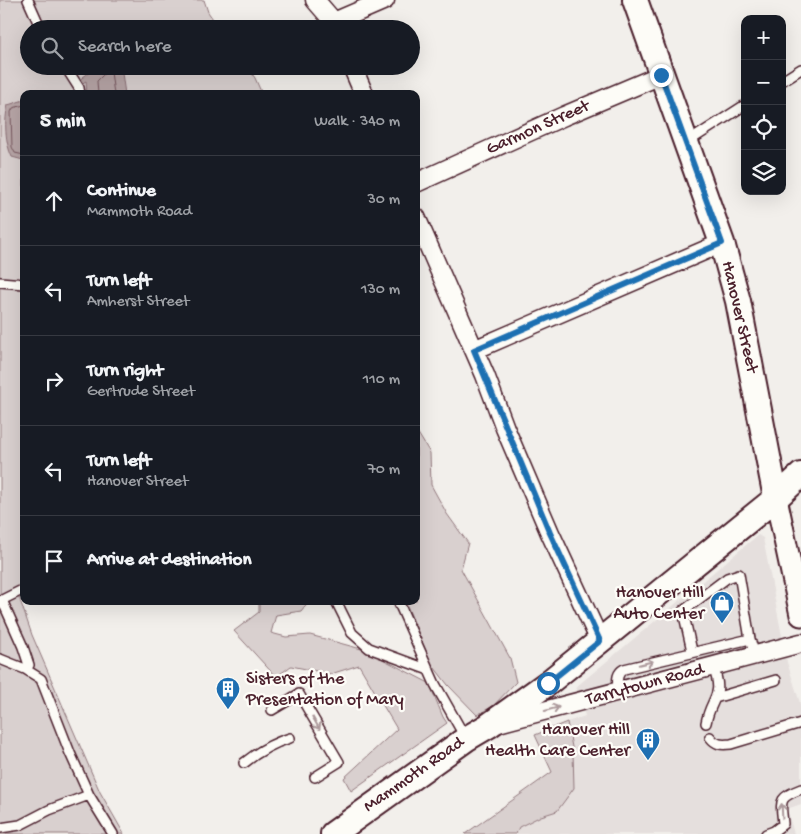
<!DOCTYPE html>
<html lang="en">
<head>
<meta charset="utf-8">
<style>
  body { margin:0; font-family:"Gochi Hand",sans-serif; background:#20242c; color:#f1f3f6 }
  .controls { position:absolute; right:15px; top:15px; display:grid; overflow:hidden; border-radius:10px; box-shadow:0 5px 20px #0002 }
  .controls button { width:45px; height:45px; display:grid; place-items:center; padding:0; border:0; border-bottom:1px solid #363941; background:#171b24; color:#f1f3f6; font:25px sans-serif }
  .stop { position:absolute; width:15px; height:15px; margin:-11px; border:4px solid #1f6fb2; border-radius:50%; background:#fff }
  .stop.end { background:#1f6fb2; border-color:#fff; box-shadow:0 1px 5px #0008 }
  .list { margin:0; padding:0; list-style:none }
  h2 { display:flex; justify-content:space-between; align-items:center; height:65px; margin:0; padding:0 20px; font-size:21px }
  h2 small { font-size:16px; font-weight:400; color:#9ea1a6 }
  .list li { display:grid; grid-template-columns:32px 1fr auto; gap:15px; align-items:center; box-sizing:border-box; height:90px; padding:0 20px; border-top:1px solid #363941 }
  .list b { display:block; font-size:19px; white-space:nowrap }
  .list p { margin:0; font-size:16px; white-space:nowrap; color:#9ea1a6 }
  .list em { font-size:16px; font-style:normal; color:#9ea1a6 }
  .icon { flex:none; width:28px; height:28px; fill:none; stroke:currentColor; stroke-width:2; stroke-linecap:round; stroke-linejoin:round }
  .map { position:relative; flex:none; width:801px; height:834px; overflow:hidden }
  .search { position:absolute; background:#171b24; box-shadow:0 5px 20px #0002; left:20px; top:20px; width:400px; height:55px; display:flex; align-items:center; gap:12px; box-sizing:border-box; padding:0 18px; border-radius:28px; color:#9ea1a6; font-size:19px }
  .panel { position:absolute; background:#171b24; box-shadow:0 5px 20px #0002; left:20px; top:90px; width:400px; height:515px; border-radius:10px }
  .map>svg:first-child { display:block }
</style>
</head>
<body>
<div class="map">
<svg width="801" height="834" viewBox="0 0 801 834">
  <rect width="100%" height="100%" fill="#f2efeb"/>
  <filter id="ink" filterUnits="userSpaceOnUse"><feTurbulence type="fractalNoise" baseFrequency=".02" numOctaves="2"/><feDisplacementMap in="SourceGraphic" scale="10" xChannelSelector="R" yChannelSelector="G"/><feConvolveMatrix kernelMatrix="1 2 1 2 8 2 1 2 1" color-interpolation-filters="sRGB"/></filter>
  <g filter="url(#ink)">
    <path fill="#e5dfdd" d="M758 535 763 538 787 662 801 706V804L787 809 794 834H516L519 827 541 816 557 811 573 752 567 722 585 716 576 687Z"/>
    <path fill="#d9d0cf" stroke="#92787d" d="M0 0H204L208 12 220 29H29V66H247L255 78 262 94H24V595L19 597 32 635 100 792 124 834H0Z
      M416 430 430 453 431 485 447 514 468 543 461 569 510 658 516 682 493 706 477 715 448 685 431 663 405 601H416Z
      M259 601H309L301 611 276 615 271 633 286 637 310 635 365 650 429 683 443 717 447 723 351 791 344 778 397 729 359 665 331 674 291 666 276 677 234 631 259 612Z
      M567 722 573 752 574 788 557 811 541 816 519 827 516 834H465L552 772 535 735Z"/>
    <path fill="#b7a5a6" stroke="#8b6f75" d="M98 66H121L125 94H87L86 81 81 84 79 80Z
      M24 100V160H23L12 157C5 143 4 120 8 105Z"/>
    <g fill="none" stroke-linecap="round" stroke-linejoin="round">
      <path stroke="#76555c" stroke-width="1" d="M98 94 97 81 108 70 111 72 114 94
        M24 105 13 108 11 112 12 147 15 153 24 155"/>
      <defs>
        <path id="service" d="M28 0 41 29
          M65 66 79 88 80 94
          M782 81 801 69
          M686 143 745 105
          M0 282 24 284
          M24 589 2 600 23 647 29 665 25 669
          M336 601 352 633 369 648 429 670
          M398 601 435 684 466 739
          M692 651 683 611 727 578 739 574 750 639 755 655
          M0 659 25 669 41 679 70 753 89 795 49 810 20 825 0 828
          M618 691C618 682 615 674 624 669L750 639
          M715 698 776 680
          M272 710 299 694 339 762 315 777
          M706 723C711 696 725 697 713 667
          M710 737C716 745 721 745 731 744L801 723
          M244 763C259 751 273 743 290 738
          M89 795 113 834
          M766 834 774 831 783 824C781 801 777 798 801 789"/>
        <path id="minor" d="M315 0 334 22 336 29
          M334 22 385 0
          M352 66 364 94
          M416 183 564 116 661 75
          M416 217 485 375 505 428 550 533 600 641
          M474 350 722 243
          M498 723 801 643"/>
        <path id="tertiary" d="M776 498 801 615"/>
        <path id="secondary" d="M635 0 722 243 738 301 776 498
          M333 834 466 739 488 726 548 683 776 498 801 475"/>
      </defs>
      <use href="#service" stroke="#4a1f2b" stroke-width="12"/>
      <use href="#minor" stroke="#4a1f2b" stroke-width="21"/>
      <use href="#tertiary" stroke="#4a1f2b" stroke-width="25"/>
      <use href="#secondary" stroke="#4a1f2b" stroke-width="28"/>
      <use href="#service" stroke="#fdfcf7" stroke-width="9"/>
      <use href="#minor" stroke="#fdfcf7" stroke-width="18"/>
      <use href="#tertiary" stroke="#fdfcf7" stroke-width="21"/>
      <use href="#secondary" stroke="#fdfcf7" stroke-width="24"/>
    </g>
    <defs><path id="oneway-shaft" d="M-6 0H5M1.5-3L5.5 0L1.5 3" fill="none" stroke-width="1.6" stroke-linecap="round" stroke-linejoin="round" transform="scale(1.25)"/></defs>
    <g stroke="#ac999b">
      <use href="#oneway-shaft" transform="translate(646 663) rotate(-14)"/>
      <use href="#oneway-shaft" transform="translate(552 709) rotate(-15)"/>
      <use href="#oneway-shaft" transform="translate(316 723) rotate(60)"/>
      <use href="#oneway-shaft" transform="translate(782 811) rotate(-93)"/>
    </g>
  </g>
  <g fill="none" stroke-linecap="round" stroke-linejoin="round" filter="url(#ink)">
    <path stroke="#1f6fb2" stroke-width="6" d="M548 683 600 641 550 533 474 350 722 243 661 75"/>
  </g>
  <defs>
    <symbol id="shop-pin" viewBox="-11 -11 22 30"><path d="M0 17L-7.5 6A9.5 9.5 0 1 1 7.5 6Z" fill="#1f6fb2" stroke="#fdfcf7"/><path d="M-5-2.5h2.3a2.7 3.5 0 0 1 5.4 0H5L5.5 6h-11ZM-1.5-2.5h3a1.5 2.3 0 0 0-3 0Z" fill="#fff"/></symbol>
    <symbol id="building-pin" viewBox="-11 -11 22 30"><path d="M0 17L-7.5 6A9.5 9.5 0 1 1 7.5 6Z" fill="#1f6fb2" stroke="#fdfcf7"/><path d="M-4-6H4V6H1V3H-1V6H-4ZM-2.5-4.3h1.7v1.8h-1.7ZM.8-4.3h1.7v1.8H.8ZM-2.5-1h1.7V.8h-1.7ZM.8-1h1.7V.8H.8Z" fill="#fff"/></symbol>
  </defs>
  <g fill-rule="evenodd">
    <use href="#shop-pin" x="708" y="589" width="28" height="38"/>
    <use href="#building-pin" x="214" y="675" width="28" height="38"/>
    <use href="#building-pin" x="634" y="726" width="28" height="38"/>
  </g>
  <g text-anchor="middle" dominant-baseline="central" stroke-width="4.5" stroke-linejoin="round" paint-order="stroke">
    <g font-size="18" fill="#4a1f2b" stroke="#fdfcf7">
      <text transform="translate(538 128) rotate(-24)">Garmon Street</text>
      <text transform="translate(739 317) rotate(77)">Hanover Street</text>
      <text transform="translate(645 685) rotate(-15)">Tarrytown Road</text>
      <text transform="translate(414 775) rotate(-35)">Mammoth Road</text>
    </g>
    <g font-size="18" fill="#4a1f2b" stroke="#fdfcf7" text-anchor="end">
      <text x="704" y="593">Hanover Hill<tspan x="704" dy="21">Auto Center</tspan></text>
      <text x="246" y="679" text-anchor="start">Sisters of the<tspan x="246" dy="21">Presentation of Mary</tspan></text>
      <text x="630" y="730">Hanover Hill<tspan x="630" dy="21">Health Care Center</tspan></text>
    </g>
  </g>
</svg>
<div class="controls">
<button>+</button>
<button>−</button>
<button><svg class="icon" aria-label="locate" viewBox="0 0 24 24"><circle cx="12" cy="12" r="6"/><path d="M12 2v4M12 18v4M2 12h4M18 12h4"/></svg></button>
<button><svg class="icon" aria-label="layers" viewBox="0 0 24 24"><path d="M12 4l9 5-9 5-9-5zM3 14l9 5 9-5"/></svg></button>
</div>
<div class="stop" style="left:548px;top:683px"></div>
<div class="stop end" style="left:661px;top:75px"></div>
<div class="search"><svg class="icon" aria-label="search" viewBox="0 0 24 24"><circle cx="10" cy="10" r="6"/><path d="M15 15l6 6"/></svg>Search here</div>
<section class="panel">
<h2>5 min<small>Walk · 340 m</small></h2>
<ul class="list">
<li><svg class="icon" aria-label="ahead" viewBox="0 0 24 24"><path d="M12 20V5M6 11l6-6 6 6"/></svg><div><b>Continue</b><p>Mammoth Road</p></div><em>30 m</em></li>
<li><svg class="icon" aria-label="left" viewBox="0 0 24 24"><path d="M17 20v-9H6M10 6l-5 5 5 5"/></svg><div><b>Turn left</b><p>Amherst Street</p></div><em>130 m</em></li>
<li><svg class="icon" aria-label="right" viewBox="0 0 24 24"><path d="M7 20v-9h11M14 6l5 5-5 5"/></svg><div><b>Turn right</b><p>Gertrude Street</p></div><em>110 m</em></li>
<li><svg class="icon" aria-label="left" viewBox="0 0 24 24"><path d="M17 20v-9H6M10 6l-5 5 5 5"/></svg><div><b>Turn left</b><p>Hanover Street</p></div><em>70 m</em></li>
<li><svg class="icon" aria-label="arrive" viewBox="0 0 24 24"><path d="M6 21V4h12l-3 4 3 4H6"/></svg><div><b>Arrive at destination</b></div></li>
</ul>
</section>
</div>
</body>
</html>
